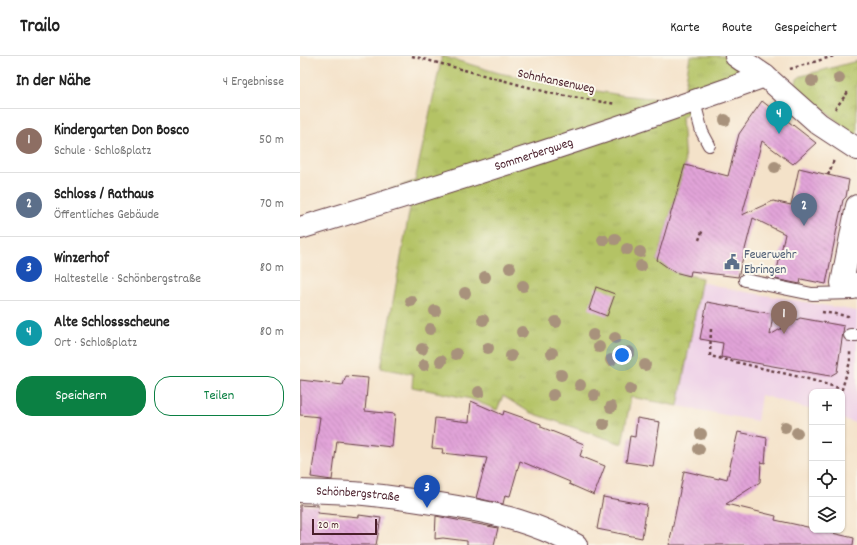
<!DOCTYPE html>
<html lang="de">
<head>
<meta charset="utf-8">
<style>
  body { margin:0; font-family:Dekko,sans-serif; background:#f6f6f6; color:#222 }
  .controls { position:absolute; right:12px; bottom:12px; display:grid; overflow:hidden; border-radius:8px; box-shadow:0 1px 3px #0004 }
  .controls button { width:36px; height:36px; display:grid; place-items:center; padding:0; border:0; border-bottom:1px solid #e0e0e0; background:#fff; color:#222; font:20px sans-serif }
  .scale { position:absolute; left:12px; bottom:10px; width:65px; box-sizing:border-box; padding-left:4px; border:2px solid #4a1f2b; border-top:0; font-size:11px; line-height:14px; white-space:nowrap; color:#4a1f2b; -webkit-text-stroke:3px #fbf7ec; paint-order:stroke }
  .you { position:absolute; left:322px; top:299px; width:14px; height:14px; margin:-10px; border:3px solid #fff; border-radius:50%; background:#1a73e8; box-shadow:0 0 0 6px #1a73e833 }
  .badge { display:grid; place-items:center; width:26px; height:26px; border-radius:50%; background:#0b8043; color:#fff; font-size:13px; font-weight:700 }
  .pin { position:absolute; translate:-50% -33px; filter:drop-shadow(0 1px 2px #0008) }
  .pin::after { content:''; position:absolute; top:21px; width:14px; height:12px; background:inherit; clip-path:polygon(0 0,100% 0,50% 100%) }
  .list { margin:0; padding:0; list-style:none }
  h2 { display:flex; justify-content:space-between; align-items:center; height:52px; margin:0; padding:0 16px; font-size:17px }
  h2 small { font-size:13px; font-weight:400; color:#767676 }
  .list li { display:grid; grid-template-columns:26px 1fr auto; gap:12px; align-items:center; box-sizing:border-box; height:64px; padding:0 16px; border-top:1px solid #e0e0e0 }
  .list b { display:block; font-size:15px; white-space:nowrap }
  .list p { margin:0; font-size:13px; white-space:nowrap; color:#767676 }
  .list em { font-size:13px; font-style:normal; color:#767676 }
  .actions { display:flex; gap:8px; padding:12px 16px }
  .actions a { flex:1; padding:9px 0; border:1px solid #0b8043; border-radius:16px; text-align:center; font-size:14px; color:#0b8043 }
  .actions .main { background:#0b8043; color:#fff }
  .icon { flex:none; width:22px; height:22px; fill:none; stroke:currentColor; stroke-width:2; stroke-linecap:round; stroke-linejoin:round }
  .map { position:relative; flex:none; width:557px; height:489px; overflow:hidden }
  header { display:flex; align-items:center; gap:24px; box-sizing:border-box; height:56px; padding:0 20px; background:#fff; border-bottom:1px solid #e0e0e0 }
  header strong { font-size:19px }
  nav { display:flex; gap:22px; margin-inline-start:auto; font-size:14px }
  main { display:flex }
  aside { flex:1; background:#fff }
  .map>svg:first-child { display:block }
</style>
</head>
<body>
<header>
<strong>Trailo</strong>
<nav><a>Karte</a><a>Route</a><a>Gespeichert</a></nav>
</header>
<main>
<aside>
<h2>In der Nähe<small>4 Ergebnisse</small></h2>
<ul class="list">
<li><span class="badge" style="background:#8d6e63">1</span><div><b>Kindergarten Don Bosco</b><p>Schule · Schloßplatz</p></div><em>50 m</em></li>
<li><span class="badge" style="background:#5c6f8a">2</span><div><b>Schloss / Rathaus</b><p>Öffentliches Gebäude</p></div><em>70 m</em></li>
<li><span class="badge" style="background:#1a4fb4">3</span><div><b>Winzerhof</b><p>Haltestelle · Schönbergstraße</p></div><em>80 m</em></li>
<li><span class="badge" style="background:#0f9aa8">4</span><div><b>Alte Schlossscheune</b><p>Ort · Schloßplatz</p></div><em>80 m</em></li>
</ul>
<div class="actions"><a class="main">Speichern</a><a>Teilen</a></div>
</aside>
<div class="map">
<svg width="557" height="489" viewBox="0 0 557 489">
  <defs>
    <pattern id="grass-tufts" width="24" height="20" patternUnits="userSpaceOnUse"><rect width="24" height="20" fill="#b4c365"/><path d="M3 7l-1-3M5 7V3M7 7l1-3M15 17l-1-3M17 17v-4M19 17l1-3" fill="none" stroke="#9ca758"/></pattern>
    <pattern id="park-crowns" width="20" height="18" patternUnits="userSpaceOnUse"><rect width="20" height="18" fill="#b4c365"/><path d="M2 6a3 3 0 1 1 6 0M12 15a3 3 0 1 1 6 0" fill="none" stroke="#9ca758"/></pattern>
    <pattern id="building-back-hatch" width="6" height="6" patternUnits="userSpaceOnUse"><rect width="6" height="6" fill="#e2a4d9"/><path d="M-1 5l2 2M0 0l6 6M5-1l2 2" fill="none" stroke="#b985b0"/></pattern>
  </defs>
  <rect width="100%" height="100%" fill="#fbf7ec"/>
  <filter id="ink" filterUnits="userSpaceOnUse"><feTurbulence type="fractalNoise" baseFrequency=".025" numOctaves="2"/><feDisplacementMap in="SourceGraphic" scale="8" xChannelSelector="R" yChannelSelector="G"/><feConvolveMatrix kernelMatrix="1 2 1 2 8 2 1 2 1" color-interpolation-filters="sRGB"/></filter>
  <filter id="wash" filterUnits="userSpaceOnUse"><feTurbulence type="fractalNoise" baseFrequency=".012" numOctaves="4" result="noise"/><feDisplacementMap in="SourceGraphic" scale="16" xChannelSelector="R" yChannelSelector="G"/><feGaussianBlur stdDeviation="0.9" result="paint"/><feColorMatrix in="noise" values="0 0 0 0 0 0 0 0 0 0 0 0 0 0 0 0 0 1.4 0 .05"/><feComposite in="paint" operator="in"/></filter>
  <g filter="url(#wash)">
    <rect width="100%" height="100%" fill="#f4e2c9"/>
    <path fill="#eed0e7" d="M401 226 435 234 557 255V367L542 363V336H512V354L461 339 457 365 378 350Z"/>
    <path fill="url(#grass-tufts)" stroke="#7f7148" d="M142 0 199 17 249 27 321 39 360 43 383 41 390 0H446L440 19 382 61 385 109 357 205 368 208V212L374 216 402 222 378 350 331 341 322 388 229 356 203 340 197 354 171 343 112 331 113 318 81 312 111 146 0 162 115 125Z"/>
    <path fill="url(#park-crowns)" stroke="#7f7148" d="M557 5V78L556 81 498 32 496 27 497 23 501 20Z"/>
    <g id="blocks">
      <path fill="url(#building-back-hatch)" d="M462 45 516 87 493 108 462 85 442 159 473 145 491 149 499 112 549 124 546 141 543 144 538 167 526 228 501 223 500 228 475 223 485 178 453 162 438 221 391 215 390 220 374 216 357 204 385 109 428 120 439 78Z
        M296 231 315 238 307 260 289 253Z
        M407 246 473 258 470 279 500 262 544 270 537 316 530 320 421 301 423 287 400 283Z
        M46 320 68 322 65 355 95 358 92 391 37 385 32 424 11 421 20 361 0 359V324L43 329Z
        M171 345 203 359 204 355 241 368V371L284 388 280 400 305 410 294 439 269 428 270 426 220 405 210 440 205 439 203 448 176 442 187 402 142 397 143 393 132 392 135 362 169 366Z
        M337 362 360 366 353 410 326 406 330 380 335 381Z
        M438 376 467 382 465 407 461 406 460 426 426 448 476 460 475 464 512 472V474H519L554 482 553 489H369L384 415 419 423 420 421 427 423Z
        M303 441 347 449 342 482 297 473Z
        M0 449 18 450 17 457 59 461V459L81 462 76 489H0Z
        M136 460 198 472 194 489H167V485L143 482 135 483Z"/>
    </g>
  </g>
  <g filter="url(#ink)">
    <use href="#blocks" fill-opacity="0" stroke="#643c43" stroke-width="1"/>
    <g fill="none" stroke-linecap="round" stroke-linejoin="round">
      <defs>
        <path id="service" d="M394 46 402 76 409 89
          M445 224 512 238 554 237
          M550 279H557"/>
        <g id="minor">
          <path d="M436 0 465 20 519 68 557 93"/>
          <path d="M557 150 542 227 557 228"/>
          <path id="s1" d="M0 172C156 125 312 75 465 20"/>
          <path id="s2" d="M0 435C21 436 43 436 64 438 95 441 127 446 158 451 199 458 239 468 276 489"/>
        </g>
      </defs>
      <use href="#service" stroke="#643c43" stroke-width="14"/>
      <use href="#minor" stroke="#643c43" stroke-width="24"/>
      <path stroke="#643c43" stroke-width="2.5" stroke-dasharray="3 3" stroke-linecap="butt" d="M112 0 254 38 316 48
        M490 13 534 0
        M535 53 548 36
        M528 119 534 104
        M399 184 403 173
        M522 256 548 260V262
        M495 258 497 253
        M411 273 410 300 508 323 542 333 550 306V295"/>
      <use href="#service" stroke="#fff" stroke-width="12"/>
      <use href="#minor" stroke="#fff" stroke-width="22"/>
    </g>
    <g fill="#a8927b">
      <circle cx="539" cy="22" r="6"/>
      <circle cx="512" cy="25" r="6"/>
      <circle cx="425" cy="64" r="6"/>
      <circle cx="475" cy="111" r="6"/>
      <circle cx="315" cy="183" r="6"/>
      <circle cx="303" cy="184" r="6"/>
      <circle cx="327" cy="193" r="6"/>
      <circle cx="340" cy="196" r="6"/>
      <circle cx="341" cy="210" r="6"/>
      <circle cx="210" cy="212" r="6"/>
      <circle cx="185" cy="221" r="6"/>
      <circle cx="223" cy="230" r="6"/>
      <circle cx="165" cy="237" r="6"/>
      <circle cx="111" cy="245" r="6"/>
      <circle cx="135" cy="255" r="6"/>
      <circle cx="183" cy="264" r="6"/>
      <circle cx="256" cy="266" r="6"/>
      <circle cx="130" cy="273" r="6"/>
      <circle cx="222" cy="276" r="6"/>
      <circle cx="293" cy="279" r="6"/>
      <circle cx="315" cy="282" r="6"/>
      <circle cx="299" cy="291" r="6"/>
      <circle cx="188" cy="292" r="6"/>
      <circle cx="122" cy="293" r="6"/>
      <circle cx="329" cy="296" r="6"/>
      <circle cx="252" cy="297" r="6"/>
      <circle cx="156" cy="298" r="6"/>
      <circle cx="211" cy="300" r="6"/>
      <circle cx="311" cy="304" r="6"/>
      <circle cx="141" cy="305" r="6"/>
      <circle cx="124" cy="309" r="6"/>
      <circle cx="345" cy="309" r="6"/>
      <circle cx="261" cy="319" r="6"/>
      <circle cx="280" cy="329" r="6"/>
      <circle cx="330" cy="333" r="6"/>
      <circle cx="179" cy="336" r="6"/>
      <circle cx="253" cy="339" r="6"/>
      <circle cx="294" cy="339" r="6"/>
      <circle cx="311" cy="351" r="6"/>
      <circle cx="304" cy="368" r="6"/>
      <circle cx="485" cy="371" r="6"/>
      <circle cx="497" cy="377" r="6"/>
      <circle cx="401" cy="378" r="6"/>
      <circle cx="399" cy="393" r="6"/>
    </g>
  </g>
  <defs>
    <symbol id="civic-bare" viewBox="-9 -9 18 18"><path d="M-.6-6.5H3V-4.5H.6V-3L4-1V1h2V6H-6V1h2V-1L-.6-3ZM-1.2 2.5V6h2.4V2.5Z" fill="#5c6f8a" stroke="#fbf7ec" stroke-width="2.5" paint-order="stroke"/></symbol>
  </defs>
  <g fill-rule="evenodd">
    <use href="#civic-bare" x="421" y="195" width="22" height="22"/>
  </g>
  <g text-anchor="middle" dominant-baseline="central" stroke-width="4" stroke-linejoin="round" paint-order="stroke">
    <g font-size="13" fill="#4a1f2b" stroke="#fbf7ec">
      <text transform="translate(256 26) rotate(12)">Sohnhansenweg</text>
      <text stroke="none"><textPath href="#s1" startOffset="245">Sommerbergweg</textPath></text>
      <text stroke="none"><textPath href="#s2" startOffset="58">Schönbergstraße</textPath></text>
    </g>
    <g font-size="13" fill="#4e5e75" stroke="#fbf7ec" text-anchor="start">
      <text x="444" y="199">Feuerwehr<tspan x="444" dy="15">Ebringen</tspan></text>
    </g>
  </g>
</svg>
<div class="controls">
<button>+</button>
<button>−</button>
<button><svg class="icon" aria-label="locate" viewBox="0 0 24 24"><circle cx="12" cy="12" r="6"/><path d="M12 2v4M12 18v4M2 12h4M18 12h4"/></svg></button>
<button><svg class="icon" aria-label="layers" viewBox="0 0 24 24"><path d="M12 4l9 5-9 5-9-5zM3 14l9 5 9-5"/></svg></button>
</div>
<div class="scale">20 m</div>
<div class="you"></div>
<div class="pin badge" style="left:484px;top:278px;background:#8d6e63">1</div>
<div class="pin badge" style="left:504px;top:170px;background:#5c6f8a">2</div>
<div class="pin badge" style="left:127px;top:452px;background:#1a4fb4">3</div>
<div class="pin badge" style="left:479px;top:78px;background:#0f9aa8">4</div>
</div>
</main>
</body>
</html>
